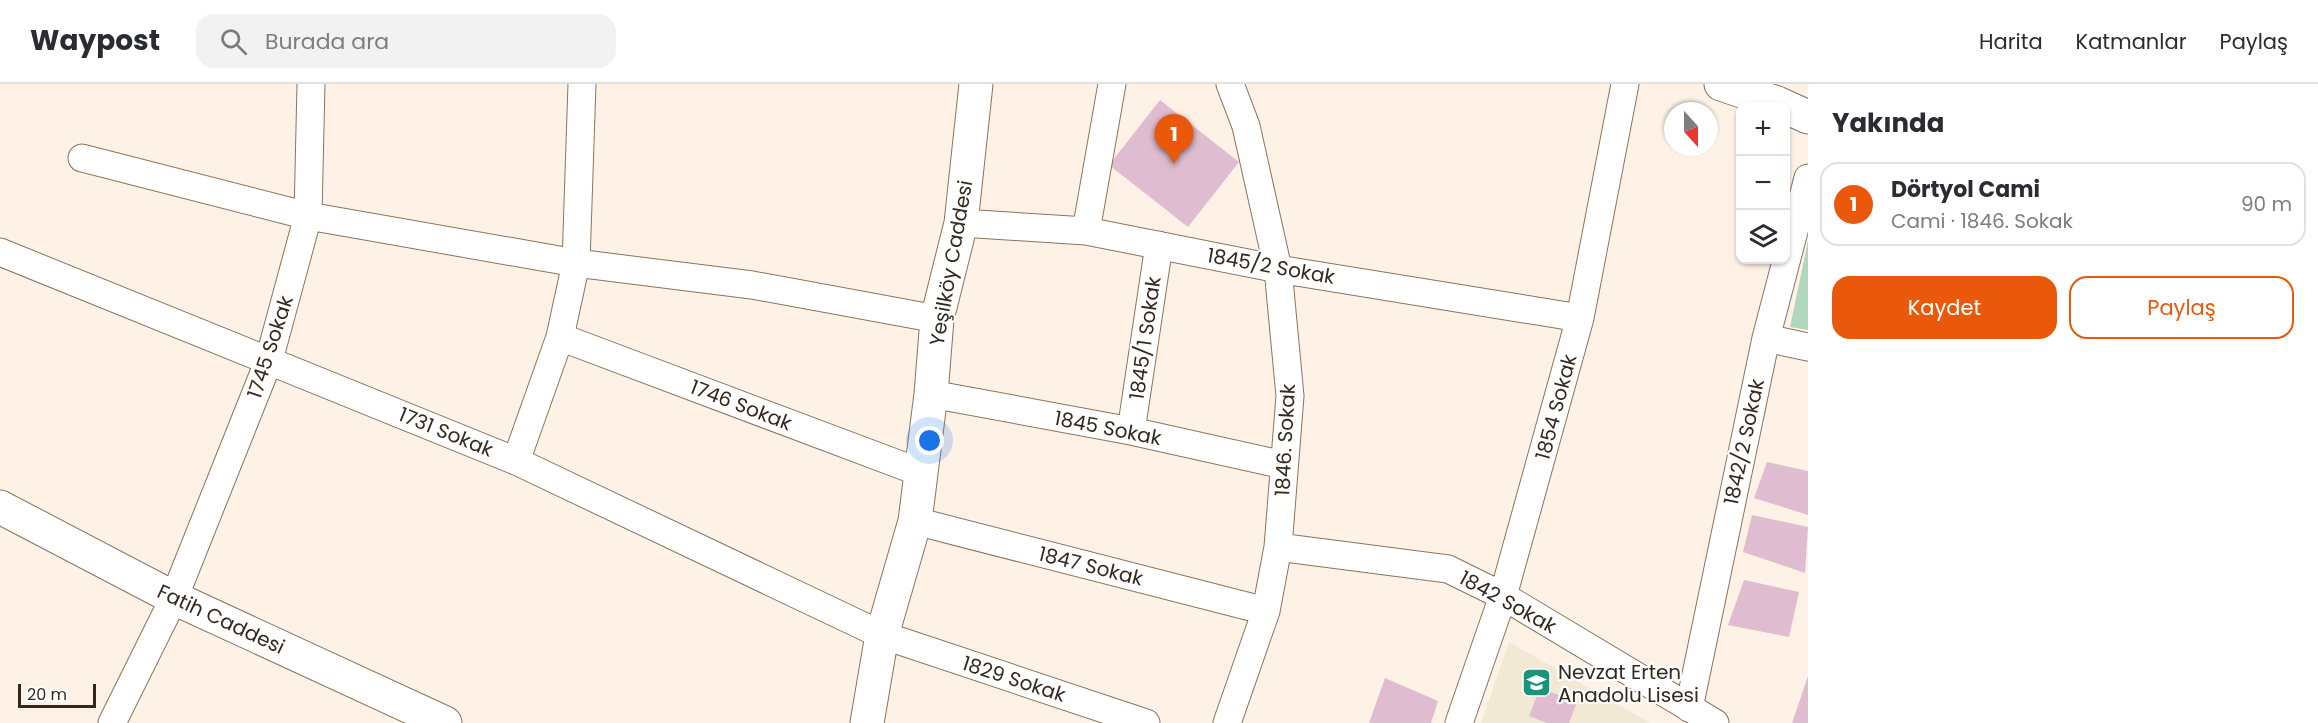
<!DOCTYPE html>
<html lang="tr">
<head>
<meta charset="utf-8">
<style>
  body { margin:0; font-family:Poppins,sans-serif; background:#f2f2f3; color:#2b2b33 }
  .controls { position:absolute; right:18px; top:18px; display:grid; overflow:hidden; border-radius:12px; box-shadow:0 2px 4px #0004 }
  .controls button { width:54px; height:54px; display:grid; place-items:center; padding:0; border:0; border-bottom:2px solid #e1e1e2; background:#fff; color:#2b2b33; font:30px sans-serif }
  .compass { position:absolute; left:1664px; top:18px; width:54px; height:54px; border-radius:50%; background:#fff; box-shadow:0 2px 4px #0004; rotate:159deg }
  .scale { position:absolute; left:18px; bottom:15px; width:78px; box-sizing:border-box; padding-left:6px; border:3px solid #33281e; border-top:0; font-size:16px; line-height:21px; white-space:nowrap; color:#33281e; -webkit-text-stroke:4px #fff; paint-order:stroke }
  .you { position:absolute; left:930px; top:357px; width:21px; height:21px; margin:-15px; border:4px solid #fff; border-radius:50%; background:#1a73e8; box-shadow:0 0 0 9px #1a73e833 }
  .badge { display:grid; place-items:center; width:39px; height:39px; border-radius:50%; background:#ea580c; color:#fff; font-size:20px; font-weight:700 }
  .pin { position:absolute; translate:-50% -50px; filter:drop-shadow(0 2px 3px #0008) }
  .pin::after { content:''; position:absolute; top:32px; width:21px; height:18px; background:inherit; clip-path:polygon(0 0,100% 0,50% 100%) }
  .list { margin:0; padding:0; list-style:none }
  h2 { display:flex; justify-content:space-between; align-items:center; height:78px; margin:0; padding:0 24px; font-size:26px }
  h2 small { font-size:20px; font-weight:400; color:#7c7c81 }
  .list li { display:grid; grid-template-columns:39px 1fr auto; gap:18px; align-items:center; box-sizing:border-box; height:84px; margin:0 12px 12px; padding:0 12px; border:2px solid #e1e1e2; border-radius:18px }
  .list b { display:block; font-size:22px; white-space:nowrap }
  .list p { margin:0; font-size:20px; white-space:nowrap; color:#7c7c81 }
  .list em { font-size:20px; font-style:normal; color:#7c7c81 }
  .actions { display:flex; gap:12px; padding:18px 24px }
  .actions a { flex:1; padding:14px 0; border:2px solid #ea580c; border-radius:18px; text-align:center; font-size:21px; color:#ea580c }
  .actions .main { background:#ea580c; color:#fff }
  .icon { flex:none; width:33px; height:33px; fill:none; stroke:currentColor; stroke-width:2; stroke-linecap:round; stroke-linejoin:round }
  .map { position:relative; flex:none; width:1808px; height:639px; overflow:hidden }
  header { display:flex; align-items:center; gap:36px; box-sizing:border-box; height:84px; padding:0 30px; background:#fff; border-bottom:2px solid #e1e1e2 }
  header strong { font-size:28px }
  nav { display:flex; gap:33px; margin-inline-start:auto; font-size:21px }
  .search { width:420px; height:54px; background:#f2f2f3; display:flex; align-items:center; gap:15px; box-sizing:border-box; padding:0 21px; border-radius:18px; color:#7c7c81; font-size:22px }
  main { display:flex }
  aside { flex:1; background:#fff }
  .map>svg:first-child { display:block }
</style>
</head>
<body>
<header>
<strong>Waypost</strong>
<div class="search"><svg class="icon" aria-label="search" viewBox="0 0 24 24"><circle cx="10" cy="10" r="6"/><path d="M15 15l6 6"/></svg>Burada ara</div>
<nav><a>Harita</a><a>Katmanlar</a><a>Paylaş</a></nav>
</header>
<main>
<div class="map">
<svg width="1808" height="639" viewBox="0 0 1808 639">
  <rect width="100%" height="100%" fill="#fef2e7"/>
  <path fill="#f2e9d4" d="M1509 558 1650 639H1481Z"/>
  <path fill="#b2d7bf" d="M1808 157V246L1790 243Z"/>
  <path fill="#e0bcd0" d="M1160 16 1239 78 1188 143 1109 81Z
    M1767 378 1808 387V431L1754 414Z
    M1752 431 1808 443 1805 489 1743 468Z
    M1744 496 1799 508 1789 553 1728 541Z
    M1808 592V639H1792Z
    M1385 594 1438 617 1431 639H1369Z
    M1540 604 1577 618 1569 639H1547L1529 632Z"/>
  <g fill="none" stroke-linecap="round" stroke-linejoin="round">
    <defs>
      <path id="street" d="M82 74 308 132 576 179 752 201 937 235
        M961 139 1086 147 1278 185 1580 234
        M1086 147 1112 0
        M0 168 516 377 882 551 1146 639
        M560 253 922 389
        M1766 254 1808 263
        M931 310 1131 347 1284 381
        M1131 347 1159 161
        M516 377 560 253 576 179 582 0
        M915 437 1266 527
        M1278 463 1448 485 1503 512 1715 639
        M1689 624 1766 254 1808 94
        M112 639 174 514 269 276 308 132 311 0
        M1227 639 1266 527 1278 463 1290 312 1278 185 1246 42 1230 0
        M1459 639 1503 512 1580 234 1625 0"/>
      <path id="secondary" d="M1721 0 1777 19 1808 33
        M0 423 174 514 445 639
        M867 639 882 551 915 437 931 310 937 235 961 139 976 0"/>
    </defs>
    <use href="#street" stroke="#8d735b" stroke-width="29"/>
    <use href="#secondary" stroke="#8d735b" stroke-width="35"/>
    <use href="#street" stroke="#fff" stroke-width="27"/>
    <use href="#secondary" stroke="#fff" stroke-width="33"/>
  </g>
  <defs>
    <symbol id="school-square" viewBox="-11 -11 22 22"><rect x="-9" y="-9" width="18" height="18" rx="4" fill="#18947c" stroke="#fff"/><path d="M0-5L7-2L0 1L-7-2ZM-4 1L0 2.5L4 1V4Q0 6-4 4Z" fill="#fff"/></symbol>
  </defs>
  <g fill-rule="evenodd">
    <use href="#school-square" x="1520" y="582" width="33" height="33"/>
  </g>
  <g text-anchor="middle" dominant-baseline="central" stroke-width="4.5" stroke-linejoin="round" paint-order="stroke">
    <g font-size="20" fill="#33281e" stroke="#fff">
      <text transform="translate(951 179) rotate(-80)">Yeşilköy Caddesi</text>
      <text transform="translate(1271 182) rotate(10)">1845/2 Sokak</text>
      <text transform="translate(1145 254) rotate(-82)">1845/1 Sokak</text>
      <text transform="translate(270 263) rotate(-72)">1745 Sokak</text>
      <text transform="translate(741 321) rotate(21)">1746 Sokak</text>
      <text transform="translate(1556 323) rotate(-75)">1854 Sokak</text>
      <text transform="translate(1108 344) rotate(11)">1845 Sokak</text>
      <text transform="translate(446 348) rotate(22)">1731 Sokak</text>
      <text transform="translate(1285 356) rotate(-87)">1846. Sokak</text>
      <text transform="translate(1744 358) rotate(-78)">1842/2 Sokak</text>
      <text transform="translate(1091 482) rotate(14)">1847 Sokak</text>
      <text transform="translate(1508 518) rotate(29)">1842 Sokak</text>
      <text transform="translate(221 535) rotate(25)">Fatih Caddesi</text>
      <text transform="translate(1014 595) rotate(18)">1829 Sokak</text>
    </g>
    <g font-size="20" fill="#33281e" stroke="#fff" text-anchor="start">
      <text x="1558" y="588">Nevzat Erten<tspan x="1558" dy="23">Anadolu Lisesi</tspan></text>
    </g>
  </g>
</svg>
<div class="controls">
<button>+</button>
<button>−</button>
<button><svg class="icon" aria-label="layers" viewBox="0 0 24 24"><path d="M12 4l9 5-9 5-9-5zM3 14l9 5 9-5"/></svg></button>
</div>
<svg class="compass" viewBox="-18 -18 36 36"><path d="M0-13l5 13h-10z" fill="#e53935"/><path d="M0 13l5-13h-10z" fill="#7c7c81"/></svg>
<div class="scale">20 m</div>
<div class="you"></div>
<div class="pin badge" style="left:1174px;top:80px">1</div>
</div>
<aside>
<h2>Yakında<small></small></h2>
<ul class="list">
<li><span class="badge">1</span><div><b>Dörtyol Cami</b><p>Cami · 1846. Sokak</p></div><em>90 m</em></li>
</ul>
<div class="actions"><a class="main">Kaydet</a><a>Paylaş</a></div>
</aside>
</main>
</body>
</html>
